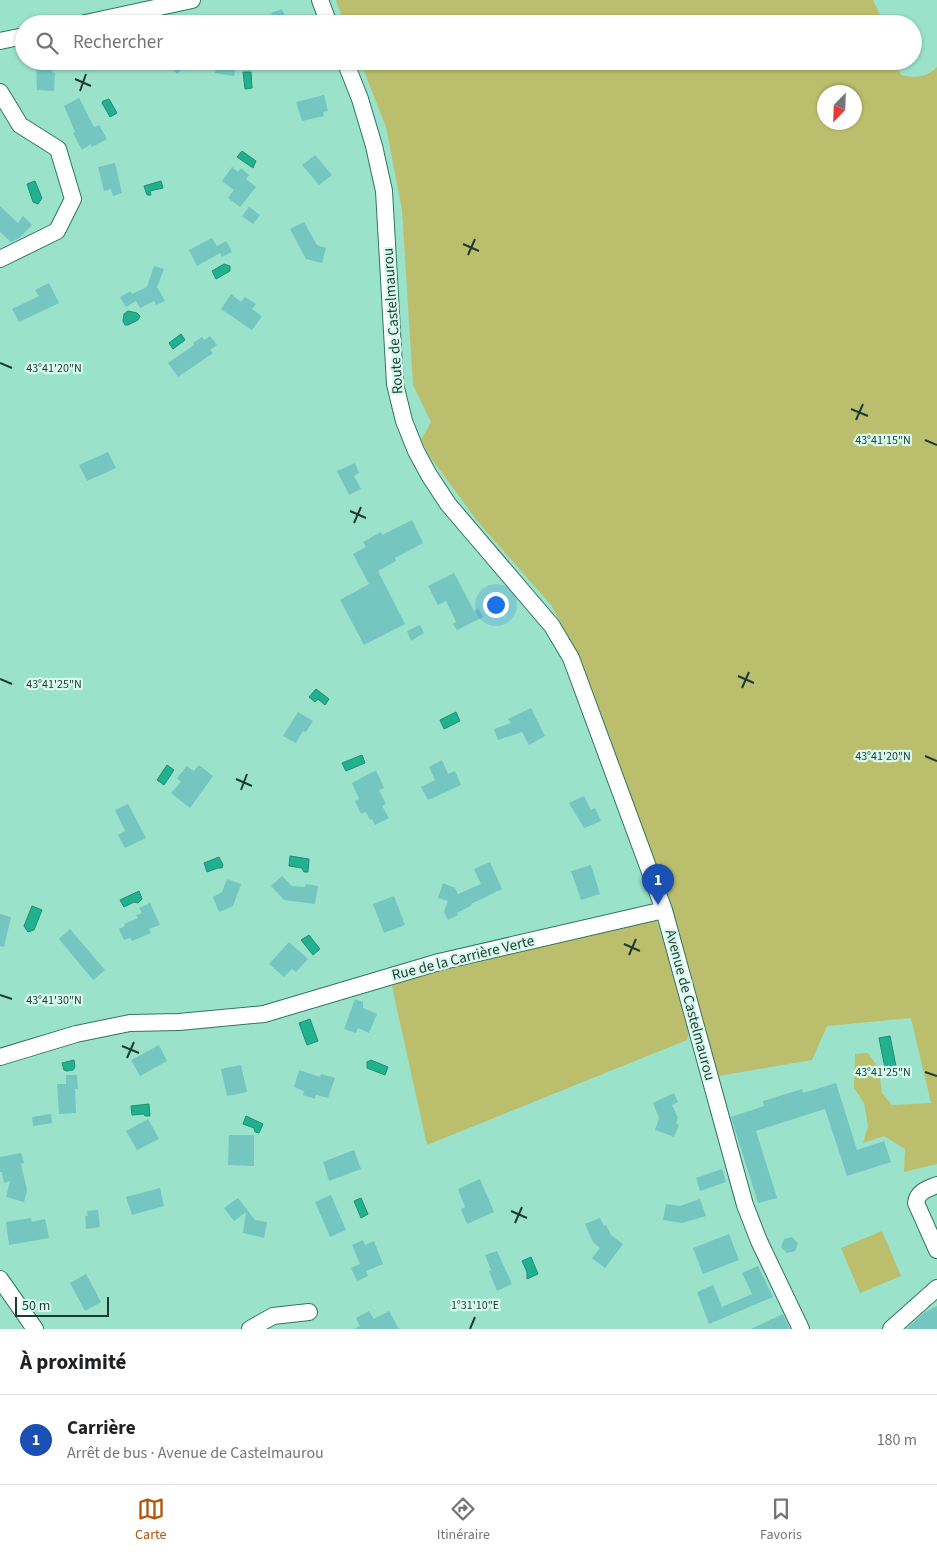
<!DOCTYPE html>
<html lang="fr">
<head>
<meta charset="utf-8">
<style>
  body { margin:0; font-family:"Source Sans 3",sans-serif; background:#f2f2f2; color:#202124 }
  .compass { position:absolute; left:817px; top:85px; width:45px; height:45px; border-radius:50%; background:#fff; box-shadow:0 1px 4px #0004; rotate:203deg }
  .scale { position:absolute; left:15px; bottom:12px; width:94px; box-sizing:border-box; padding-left:5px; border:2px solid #1e3b32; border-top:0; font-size:14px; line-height:18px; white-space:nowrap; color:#1e3b32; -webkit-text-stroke:4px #d8faee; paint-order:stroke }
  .you { position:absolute; left:495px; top:604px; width:18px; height:18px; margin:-12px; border:4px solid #fff; border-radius:50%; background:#1a73e8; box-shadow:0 0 0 8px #1a73e833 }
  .badge { display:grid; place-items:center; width:32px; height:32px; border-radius:50%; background:#b45309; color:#fff; font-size:16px; font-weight:700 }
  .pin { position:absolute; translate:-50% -41px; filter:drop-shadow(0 1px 2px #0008) }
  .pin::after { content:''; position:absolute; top:26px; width:18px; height:15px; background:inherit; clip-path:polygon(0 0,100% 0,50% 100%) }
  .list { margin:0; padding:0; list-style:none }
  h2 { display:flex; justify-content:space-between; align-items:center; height:65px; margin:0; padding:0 20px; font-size:21px }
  h2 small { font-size:16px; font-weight:400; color:#757577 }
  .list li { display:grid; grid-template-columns:32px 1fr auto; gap:15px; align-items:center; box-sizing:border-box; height:90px; padding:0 20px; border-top:1px solid #e0e0e0 }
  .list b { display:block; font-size:19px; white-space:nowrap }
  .list p { margin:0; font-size:16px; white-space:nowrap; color:#757577 }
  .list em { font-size:16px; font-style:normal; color:#757577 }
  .icon { flex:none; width:28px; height:28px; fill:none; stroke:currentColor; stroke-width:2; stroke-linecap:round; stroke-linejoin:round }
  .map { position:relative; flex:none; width:937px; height:1329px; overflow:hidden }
  .search { position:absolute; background:#fff; box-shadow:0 1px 4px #0004; left:15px; right:15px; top:15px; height:55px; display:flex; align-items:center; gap:12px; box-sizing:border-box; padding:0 18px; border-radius:28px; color:#757577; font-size:19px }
  .sheet { height:155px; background:#fff }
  nav { display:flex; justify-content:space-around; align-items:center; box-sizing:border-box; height:70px; border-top:1px solid #e0e0e0; background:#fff; font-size:14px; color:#757577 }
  nav a { display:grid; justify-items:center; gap:2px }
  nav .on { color:#b45309 }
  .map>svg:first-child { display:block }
</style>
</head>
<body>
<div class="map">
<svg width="937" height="1329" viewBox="0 0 937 1329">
  <rect width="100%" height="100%" fill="#9be2ca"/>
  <path fill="#bbbf6d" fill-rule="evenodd" d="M337 0H873L884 24H345L336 1Z
    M360 61H895L901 75C915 78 926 78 937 67V1164L904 1172 905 1149 884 1136 863 1143 868 1126 864 1103 854 1088 855 1054 868 1053 879 1069 882 1093 892 1105 931 1103 911 1018 827 1026 812 1060 718 1076 667 896 580 658 551 605 478 522 431 458 421 440 431 422 413 385 402 210 386 127ZM824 92H854V122H824Z
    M656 920 670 960 689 1033 687 1040 427 1145 391 982Z
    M882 1231 901 1276 860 1293 841 1248Z"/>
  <path fill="#21b18e" stroke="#208e72" d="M243 72H251L252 88 245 89Z
    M109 99 117 113 110 117 102 103 103 101Z
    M242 151 256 161 253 168 237 157Z
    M35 181 42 198 38 204 33 202 27 184Z
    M161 181 163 188 150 191 151 195H147L144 186Z
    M224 264 230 266V271L216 279 212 271Z
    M128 311 137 313 140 316 138 320 128 325H125L123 321 124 314Z
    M181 334 185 340 173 349 169 343Z
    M316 689 329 699 325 705 318 699 315 702 309 697Z
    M456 712 460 721 444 729 440 720Z
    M362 755 365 763 346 771 342 763Z
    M167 765 174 770 164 785 157 780Z
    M290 856 309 859 308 872H304L302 868 289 866Z
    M219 857 223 865 222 868H218L207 872 204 863Z
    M139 891 142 899 138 903 134 902 124 907 120 900Z
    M32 906 42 910 34 930 28 932 24 926Z
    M309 935 320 949 313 955 301 940Z
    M310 1019 318 1041 307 1045 299 1023Z
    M890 1036 896 1066 885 1068 879 1038Z
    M74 1060 75 1067 73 1070 67 1071 64 1070 62 1063Z
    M371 1060 388 1067 385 1075 367 1068V1062Z
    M149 1104 150 1116H145L144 1114 132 1115 131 1106Z
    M246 1116 263 1124 259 1133 255 1132 254 1128 243 1124Z
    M361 1198 368 1214 361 1218 354 1201Z
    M531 1257 538 1274 527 1279V1272L522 1261Z"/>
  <path fill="#75c5c1" d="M282 9 288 24H276L271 13Z
    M36 61H53L52 72 55 73 54 91 37 90Z
    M165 61H190L177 74Z
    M217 61H237L234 76 215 73Z
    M324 95 328 111 323 112 324 116 302 121 296 102Z
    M79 98 94 127 99 125 107 139 92 147 91 144 82 150 73 133 75 132 64 106Z
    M315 155 332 175 319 185 302 165Z
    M115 163 122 193 113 196 111 189 104 191 98 167Z
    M232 167 238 172 241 168 249 175 246 179 256 187 240 207 228 198 234 190 222 181Z
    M0 206 18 223 23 216 32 225 19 238 11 242 0 232Z
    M249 207 260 215 253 224 242 216Z
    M304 222 317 245 326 248 322 263 306 259 290 229Z
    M212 238 217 246 226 241 232 252 222 257 220 253 197 266 189 250Z
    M154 266 164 269 157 287 165 301 156 305 154 301 140 308 132 294 136 301 126 307 120 297 131 291 132 294 147 287Z
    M49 283 59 303 19 322 12 309 39 296 35 290Z
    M231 294 241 302 245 297 256 304 252 309 262 316 252 330 221 309Z
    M210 336 217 345 210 350 213 353 178 377 168 363 194 345 193 343 202 337 204 340Z
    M108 452 116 468 87 481 79 465Z
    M355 463 359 473 354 476 361 489 349 495 337 471Z
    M412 520 423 543 395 558 396 561 378 571 405 624 364 645 340 600 369 584 353 554 366 547 363 542 381 532 382 535Z
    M454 573 474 611 478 608 483 617 457 630 453 624 456 622 446 601 438 605 428 586Z
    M420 625 424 633 411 641 407 631Z
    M531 708 545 736 529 745 522 732 498 740 494 729 511 723 508 719Z
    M298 712 313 721 306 732 303 731 296 743 283 736Z
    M442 760 448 774 455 771 461 785 428 800 421 787 435 780 429 767Z
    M199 765 213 776 190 808 171 793 181 782 177 778 187 766 194 771Z
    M376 770 384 788 379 790 386 804 382 806 389 818 375 825 372 819 370 820 366 812 361 814 355 801 359 799 352 783Z
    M584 796 591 810 595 808 601 821 584 828 569 803Z
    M128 804 146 838 125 848 118 835 125 831 115 810Z
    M490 862 502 889 471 904 472 905 457 913 458 915 448 920 444 912 448 901 438 898 443 883 455 888 458 894 481 884 474 869Z
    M591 865 600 894 581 900 571 871Z
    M282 876 292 886 305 887 306 884 318 886 315 904 284 900 271 886Z
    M227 879 241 884 233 906 219 912 213 897 222 892Z
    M394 896 405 925 384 933 373 904Z
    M150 903 160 925 149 929 151 933 132 941 130 938 124 940 119 929 125 926 124 924 138 918 136 915 142 913 139 908Z
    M0 914 11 917 4 947 0 946Z
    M70 929 105 970 93 980 59 939Z
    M289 942 308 959 296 972 292 969 284 977 269 964Z
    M355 999 363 1002V1008L377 1014 369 1033 358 1028 356 1033 344 1029Z
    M159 1045 167 1061 140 1076 131 1060Z
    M241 1065 247 1092 227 1096 221 1069Z
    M299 1070 320 1077 321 1074 335 1078 328 1098 316 1095 315 1099 303 1095 304 1091 294 1087Z
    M66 1075H77L78 1089H75L76 1113 59 1114 57 1084H66Z
    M836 1083 857 1150 884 1141 891 1162 847 1176 825 1109 756 1131 777 1198 758 1203 731 1117 764 1106 763 1101 802 1089 803 1093Z
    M674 1093 678 1102 672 1105 678 1118 676 1123 679 1125 674 1137 655 1130 659 1118 653 1103Z
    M51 1114 52 1123 33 1126 32 1117Z
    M148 1119 159 1139 137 1150 126 1131Z
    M229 1135H254V1166L228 1165Z
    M354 1150 361 1169 329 1181 323 1162Z
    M21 1153 24 1163 21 1164 27 1190 24 1202 6 1197 10 1181 4 1183 2 1172H0V1157Z
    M722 1169 726 1182 700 1191 696 1178Z
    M480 1179 494 1212 467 1224 461 1209 465 1207 458 1189Z
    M160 1188 164 1206 132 1215 126 1197Z
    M331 1195 346 1230 330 1237 315 1202Z
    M238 1198 255 1220 267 1222 264 1238 243 1233 246 1212 234 1221 224 1208Z
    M700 1199 706 1216 682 1223 663 1220 666 1204 680 1206Z
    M98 1210 100 1227 86 1229 85 1216H88L87 1211Z
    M31 1218 32 1222 45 1219 49 1238 9 1245 6 1222Z
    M600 1218 604 1226 606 1225 611 1235 623 1244 605 1268 592 1258 600 1248 593 1242 585 1224Z
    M729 1234 739 1260 703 1274 693 1248Z
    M792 1237 798 1243 795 1251 787 1253 781 1247 784 1239Z
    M363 1240 365 1245 374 1241 383 1264 366 1271 368 1276 357 1281 351 1268 360 1264 352 1245Z
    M497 1251 512 1284 497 1291 489 1271 491 1270 485 1255Z
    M758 1266 773 1297 709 1324 697 1292 713 1285 722 1307 752 1294 742 1273Z
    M86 1274 101 1302 85 1311 70 1283Z
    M937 1306V1329H906L925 1312Z
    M369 1311 374 1319 389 1311 399 1329H354L360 1326 356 1318Z
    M783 1314 790 1329H751Z"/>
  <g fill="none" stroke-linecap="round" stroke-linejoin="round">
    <defs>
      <path id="minor" d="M320 0 329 24
        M81 24 192 0
        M0 41 24 36
        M345 61 360 99 374 146 384 191 395 384 404 421 416 451 429 475 448 504 552 626 571 658 664 910 745 1205 759 1241 801 1329
        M0 92 20 125 58 149 73 199 57 231 0 259
        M0 1057 76 1034 130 1023 179 1022 264 1014 439 962 664 910
        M937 1185C927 1189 917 1192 916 1203L937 1250
        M0 1279 35 1329
        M250 1329 273 1316 309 1312
        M891 1329 937 1288"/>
    </defs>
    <use href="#minor" stroke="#2f7662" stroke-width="18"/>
    <use href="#minor" stroke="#fff" stroke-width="16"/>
  </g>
  <path fill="none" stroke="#1e3b32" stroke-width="2" d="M75 79 91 86M80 91 86 74M463 244 479 251M468 255 475 239M0 363 12 368M851 409 868 416M856 420 863 404M925 440 937 445M350 511 366 518M354 523 361 507M738 676 754 683M0 679 12 684M742 688 749 672M925 756 937 761M236 779 252 786M241 790 247 774M624 944 640 951M629 955 636 939M0 995 12 999M122 1046 139 1053M127 1058 134 1042M925 1072 937 1076M511 1211 527 1218M515 1223 522 1207M470 1329 475 1317"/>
  <g text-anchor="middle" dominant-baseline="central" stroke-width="4.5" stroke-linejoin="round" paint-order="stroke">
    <g font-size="15" fill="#1e3b32" stroke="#d8faee">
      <text transform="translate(393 321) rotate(-94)">Route de Castelmaurou</text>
      <text transform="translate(463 958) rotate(-14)">Rue de la Carrière Verte</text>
      <text transform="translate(690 1005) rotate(75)">Avenue de Castelmaurou</text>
    </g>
  </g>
  <g font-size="12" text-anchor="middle" fill="#1e3b32" stroke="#d8faee" stroke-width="4.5" stroke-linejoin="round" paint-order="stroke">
    <text x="54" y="372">43°41'20"N</text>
    <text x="883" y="444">43°41'15"N</text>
    <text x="54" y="688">43°41'25"N</text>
    <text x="883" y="760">43°41'20"N</text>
    <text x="54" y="1004">43°41'30"N</text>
    <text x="883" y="1076">43°41'25"N</text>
    <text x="475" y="1309">1°31'10"E</text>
  </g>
</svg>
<svg class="compass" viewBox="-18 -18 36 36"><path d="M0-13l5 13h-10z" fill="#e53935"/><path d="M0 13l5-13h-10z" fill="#757577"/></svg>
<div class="scale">50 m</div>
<div class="you"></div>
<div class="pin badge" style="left:658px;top:905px;background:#1a4fb4">1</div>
<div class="search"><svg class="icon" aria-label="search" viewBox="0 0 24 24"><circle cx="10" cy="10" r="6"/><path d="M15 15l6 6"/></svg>Rechercher</div>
</div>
<section class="sheet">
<h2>À proximité<small></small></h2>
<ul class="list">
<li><span class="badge" style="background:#1a4fb4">1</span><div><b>Carrière</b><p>Arrêt de bus · Avenue de Castelmaurou</p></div><em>180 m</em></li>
</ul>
</section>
<nav>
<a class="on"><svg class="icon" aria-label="map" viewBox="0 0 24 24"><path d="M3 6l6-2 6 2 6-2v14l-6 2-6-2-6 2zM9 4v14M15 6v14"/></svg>Carte</a>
<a><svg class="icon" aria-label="directions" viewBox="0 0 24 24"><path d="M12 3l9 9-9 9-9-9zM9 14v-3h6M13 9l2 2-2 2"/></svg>Itinéraire</a>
<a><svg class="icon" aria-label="saved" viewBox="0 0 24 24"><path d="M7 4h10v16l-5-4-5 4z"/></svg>Favoris</a>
</nav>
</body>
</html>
